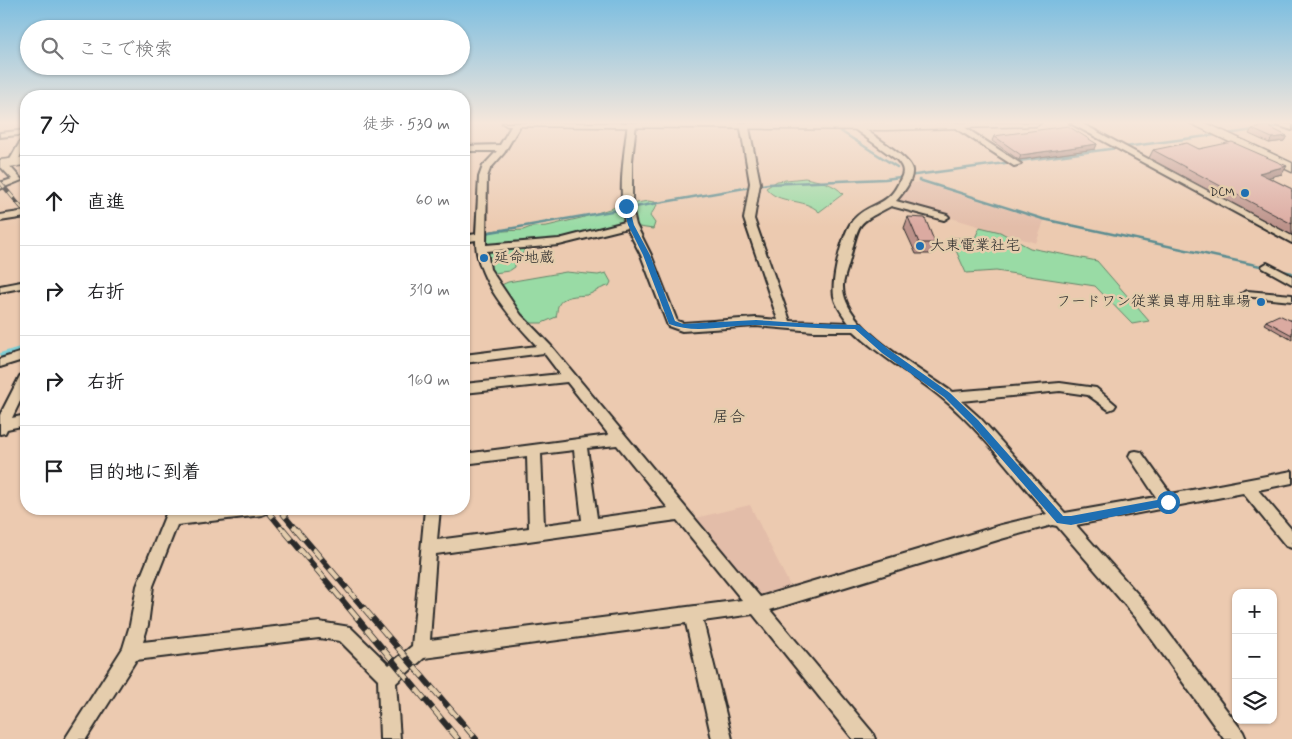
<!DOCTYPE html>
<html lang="ja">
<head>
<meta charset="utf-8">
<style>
  body { margin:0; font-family:Mynerve,"Klee One",sans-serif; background:#f2f2f2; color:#202124 }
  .controls { position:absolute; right:15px; bottom:15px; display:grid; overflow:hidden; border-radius:10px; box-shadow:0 1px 4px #0004 }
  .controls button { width:45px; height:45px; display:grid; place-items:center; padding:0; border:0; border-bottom:1px solid #e0e0e0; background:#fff; color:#202124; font:25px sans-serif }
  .stop { position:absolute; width:15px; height:15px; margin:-11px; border:4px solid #1f6fb2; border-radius:50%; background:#fff }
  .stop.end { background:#1f6fb2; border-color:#fff; box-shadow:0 1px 5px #0008 }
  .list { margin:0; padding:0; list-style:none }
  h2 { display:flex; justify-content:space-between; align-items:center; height:65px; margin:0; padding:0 20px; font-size:21px }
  h2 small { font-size:16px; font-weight:400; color:#757577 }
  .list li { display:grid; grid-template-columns:32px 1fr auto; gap:15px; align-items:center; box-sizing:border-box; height:90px; padding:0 20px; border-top:1px solid #e0e0e0 }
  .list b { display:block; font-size:19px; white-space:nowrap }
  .list em { font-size:16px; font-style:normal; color:#757577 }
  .icon { flex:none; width:28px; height:28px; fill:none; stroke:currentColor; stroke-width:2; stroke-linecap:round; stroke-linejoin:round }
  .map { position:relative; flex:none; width:1292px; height:739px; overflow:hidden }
  .search { position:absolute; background:#fff; box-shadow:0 1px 4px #0004; left:20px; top:20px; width:450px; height:55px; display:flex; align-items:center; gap:12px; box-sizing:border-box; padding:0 18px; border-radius:28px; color:#757577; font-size:19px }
  .panel { position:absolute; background:#fff; box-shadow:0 1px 4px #0004; left:20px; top:90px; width:450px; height:425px; border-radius:20px }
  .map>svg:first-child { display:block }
</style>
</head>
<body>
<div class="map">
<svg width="1292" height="739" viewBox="0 0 1292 739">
  <rect width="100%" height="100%" fill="#eccab0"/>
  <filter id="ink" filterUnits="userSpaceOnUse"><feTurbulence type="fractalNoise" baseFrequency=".02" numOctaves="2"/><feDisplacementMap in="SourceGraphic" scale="10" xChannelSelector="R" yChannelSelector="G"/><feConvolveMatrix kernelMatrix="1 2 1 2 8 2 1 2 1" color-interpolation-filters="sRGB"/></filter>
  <g filter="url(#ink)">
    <path fill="#e3bda9" d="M920 182 1044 221 1036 243 894 201 911 183Z
      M750 505 792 590 759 600 691 519Z"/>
    <path fill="#99dba5" stroke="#628368" d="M805 178C819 181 834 183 843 194L819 212C804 197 778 205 766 188L777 181Z
      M648 201 655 202 657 205 650 216 655 223 653 229 618 224 596 229 581 236 527 244 522 255 515 263V267L509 271 494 273C482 267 484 244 485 232L497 230 503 231 523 230 531 227 547 226 581 218 619 206Z
      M980 227 1000 232 1030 248 1097 261 1149 321 1132 324 1095 286 996 271 966 273 950 237 974 240Z
      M566 272 598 275 606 273 611 282 609 286C601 287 594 293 587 295 578 296 562 295 558 306 557 309 557 314 556 317L542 323H527L497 287 508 282Z"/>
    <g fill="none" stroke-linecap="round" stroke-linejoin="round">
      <path stroke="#5c8d91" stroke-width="2.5" d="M834 127 897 167
        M1265 128 1292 125
        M1226 134 1254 130
        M919 180 1043 219 1265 267
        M485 233 768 184 885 179 1215 135
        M1278 270 1292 273"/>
      <path fill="#7dced5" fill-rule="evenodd" d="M26 345V353L0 361V353Z"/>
      <defs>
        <path id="street" d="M513 123 521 124 504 153 490 169 487 177 486 245 559 239 625 222C618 191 624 155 628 123H636L632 161V209L636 225 651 255 677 321 683 323 756 318 778 320 744 219 750 183 740 123H748L760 183 754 219 790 321 849 323C843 315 836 306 834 296 831 280 843 230 854 219 871 201 888 208 900 180 905 171 903 167 897 160L846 123H856C867 132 911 157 912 170 913 181 903 193 896 201L947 215 949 217 944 220 891 206C856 225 860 219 850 259 848 267 844 277 843 285 841 327 922 370 952 392L1060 383 1096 388 1116 405 1114 408 1109 410 1088 395 1060 391 961 401 980 418 1065 513 1156 497 1129 456 1131 452 1136 451 1141 452 1171 494 1292 471V483L1258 490 1292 530V548L1286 546 1243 493 1076 525 1150 608 1243 732 1246 739H1224L1138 620 1057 526 1052 525 1001 539 770 610 872 732 875 739H853L753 614 703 621 732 739H712L686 623 424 658 396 683 400 739H380L378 679 340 641 319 638 136 660 86 739H65L123 648 130 625 137 586 168 509H182V511L207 509H270L267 513 262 515 177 525 153 586 148 625 143 642 319 622 350 627 389 665 412 646 425 509H440L437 540 529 528 527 456 464 464V454L609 435 567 382 464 393V384L560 374 544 353 464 363V355L537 346C512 319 475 279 476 240L464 242V236L476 234 479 177 483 166 497 151H464V146L500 145ZM627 228 641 255 668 326 682 331 756 326 814 331H854C880 357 913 374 942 398 979 428 1015 477 1047 514L1001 525 760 597 551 346 521 315 490 269 487 251 559 245ZM617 445 668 508 597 518 587 448ZM574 450 582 520 544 525 541 454ZM677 520 742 600 430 640 436 554Z
          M948 123H958L1021 164 1014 166Z
          M1070 123H1081L1292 236V243Z
          M1276 123 1292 125V130L1277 125Z
          M26 130V134L0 137V133Z
          M23 137H26V146L15 165H9L8 163Z
          M3 161 6 162 22 180 0 189V183L12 179 0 166V162Z
          M26 211V217L0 221V215Z
          M1267 263 1292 276V284L1263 268 1262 266Z
          M26 281V287L0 292V286Z
          M1247 291 1292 295V301L1243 296 1241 294Z
          M26 351V359L0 367V359Z
          M26 372V389L12 418 26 415V425L7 429 5 433 0 434V415L20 376Z"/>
        <path id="secondary" d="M502 123H1041L1036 126 885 130 507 126Z
          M26 157V165L0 168V160Z"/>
        <path id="primary" d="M1190 123H1206L1292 163V172Z"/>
      </defs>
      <use href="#street" stroke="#2b2b2b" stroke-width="4"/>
      <use href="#secondary" stroke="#2b2b2b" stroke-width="3"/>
      <use href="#primary" stroke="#2b2b2b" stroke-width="3"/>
      <use href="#street" fill="#e5cdad" fill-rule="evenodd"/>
      <use href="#secondary" fill="#e5cdad" fill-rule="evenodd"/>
      <use href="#primary" fill="#e5cdad" fill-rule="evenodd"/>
      <defs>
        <path id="rail-far2" d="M0 182 26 213"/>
        <path id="rail-far1" d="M266 509 284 531
          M279 509 297 531"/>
        <path id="rail" d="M283 529 458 739
          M296 529 476 739"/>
      </defs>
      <use href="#rail-far2" stroke="#2b2b2b" stroke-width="4"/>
      <use href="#rail-far1" stroke="#2b2b2b" stroke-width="5.5"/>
      <use href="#rail" stroke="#2b2b2b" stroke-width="6"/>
      <use href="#rail-far2" stroke="#e5cdad" stroke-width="2.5" stroke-dasharray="7" stroke-linecap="butt"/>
      <use href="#rail-far1" stroke="#e5cdad" stroke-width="4" stroke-dasharray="11" stroke-linecap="butt"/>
      <use href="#rail" stroke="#e5cdad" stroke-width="4.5" stroke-dasharray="13" stroke-linecap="butt"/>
    </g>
    <path fill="#bc928a" stroke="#2b2b2b" d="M1252 129 1287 136 1284 141 1269 143 1249 134Z
      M994 136 1097 144 1095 149 1019 160 992 141Z
      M1199 149 1282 174 1268 177 1292 189V235L1149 158 1153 150Z
      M908 217 935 243 932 254H916L904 228Z
      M1266 321H1292V340L1264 324Z"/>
    <path fill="#997771" stroke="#2b2b2b" d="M1287 136 1284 141 1269 143 1272 138Z
      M1097 144 1095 149 1019 160 1021 155Z
      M1287 166 1282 174 1254 181 1259 173Z"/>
    <path fill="#dbaaa1" stroke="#2b2b2b" d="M1068 126 1097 144 1021 155 994 136Z
      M1267 126 1287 136 1272 138 1252 129Z
      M1232 142 1287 166 1259 173 1292 189V190L1291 191H1292V224L1153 150 1187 143 1199 149Z
      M908 217 925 218 935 243H919Z
      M1279 315 1292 321V335L1266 321Z"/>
  </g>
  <linearGradient id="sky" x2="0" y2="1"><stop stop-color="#7dbee0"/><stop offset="0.54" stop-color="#f6e7db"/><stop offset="1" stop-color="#f6e7db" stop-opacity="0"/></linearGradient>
  <rect width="1292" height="227" fill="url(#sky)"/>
  <path fill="#1f6fb2" d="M626 205 629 206 634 225 650 255 675 321 683 324 756 320 814 324 859 325 888 349 950 393 978 420 1063 516H1071L1168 498 1173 502 1171 505 1071 525 1057 523 972 425 944 397 882 353 855 329C822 329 790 326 758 325 729 324 697 335 669 324L643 255 628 225 623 206Z"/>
  <g fill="#1f6fb2" stroke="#e5cdad" stroke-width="2">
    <circle cx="1245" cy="193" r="5"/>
    <circle cx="920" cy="246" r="5"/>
    <circle cx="484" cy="258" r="5"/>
    <circle cx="1261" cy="302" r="5"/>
  </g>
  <g text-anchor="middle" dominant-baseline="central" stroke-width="5" stroke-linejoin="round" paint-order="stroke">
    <g font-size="12" fill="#2b2b2b" stroke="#e5cdad" text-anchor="end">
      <text x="1235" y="193">DCM</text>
    </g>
    <g font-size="15" fill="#2b2b2b" stroke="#e5cdad" text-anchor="start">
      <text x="930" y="246">大東電業社宅</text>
      <text x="494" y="258">延命地蔵</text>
      <text x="1251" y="302" text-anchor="end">フードワン従業員専用駐車場</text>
    </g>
    <g font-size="16" fill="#2b2b2b" stroke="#e5cdad">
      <text x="729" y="417">居合</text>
    </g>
  </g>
</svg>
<div class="controls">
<button>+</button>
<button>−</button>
<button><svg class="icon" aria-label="layers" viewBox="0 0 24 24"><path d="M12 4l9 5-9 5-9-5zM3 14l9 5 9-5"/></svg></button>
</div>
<div class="stop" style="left:1168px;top:502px"></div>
<div class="stop end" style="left:626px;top:206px"></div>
<div class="search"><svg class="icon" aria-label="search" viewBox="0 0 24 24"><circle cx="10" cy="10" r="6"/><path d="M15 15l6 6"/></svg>ここで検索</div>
<section class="panel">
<h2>7 分<small>徒歩 · 530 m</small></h2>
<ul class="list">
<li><svg class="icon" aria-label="ahead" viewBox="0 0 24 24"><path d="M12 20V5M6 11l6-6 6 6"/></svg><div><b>直進</b></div><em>60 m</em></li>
<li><svg class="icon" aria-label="right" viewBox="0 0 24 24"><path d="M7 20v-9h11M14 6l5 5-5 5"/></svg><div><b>右折</b></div><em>310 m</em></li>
<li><svg class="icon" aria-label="right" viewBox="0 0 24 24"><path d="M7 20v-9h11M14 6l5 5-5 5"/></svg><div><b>右折</b></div><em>160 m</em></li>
<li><svg class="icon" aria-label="arrive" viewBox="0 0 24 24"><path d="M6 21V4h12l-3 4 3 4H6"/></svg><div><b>目的地に到着</b></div></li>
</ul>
</section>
</div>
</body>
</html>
